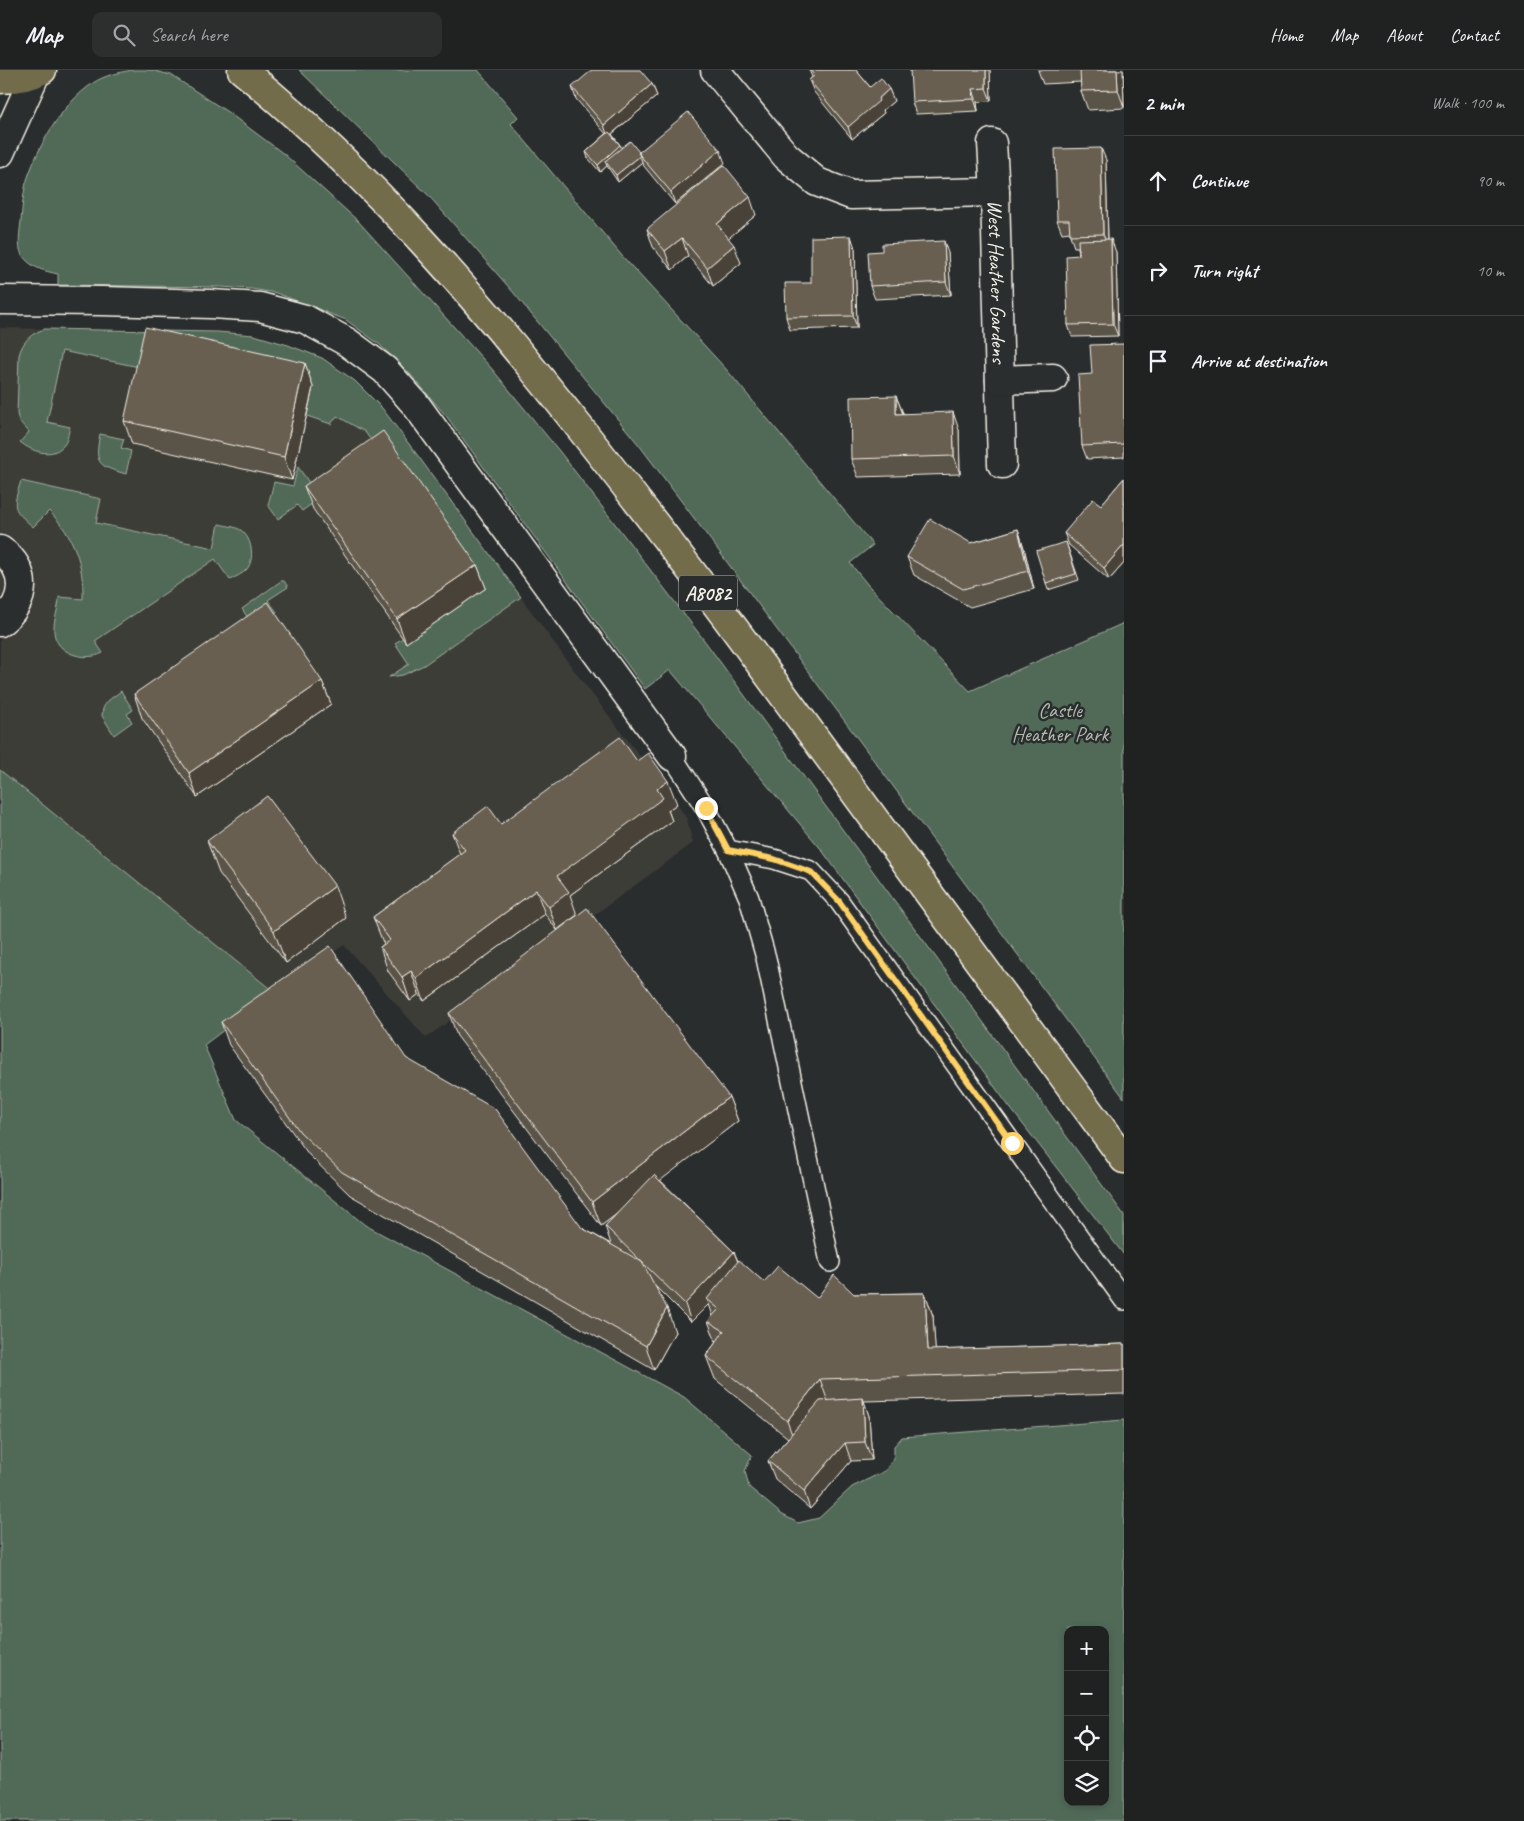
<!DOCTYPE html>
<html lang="en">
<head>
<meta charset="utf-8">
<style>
  body { margin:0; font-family:Caveat,sans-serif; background:#2d2f2f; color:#f1f3f6 }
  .controls { position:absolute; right:15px; bottom:15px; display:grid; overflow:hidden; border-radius:10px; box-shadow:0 2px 8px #0003 }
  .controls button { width:45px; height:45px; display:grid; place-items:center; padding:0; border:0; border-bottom:1px solid #3d3f40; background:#202222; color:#f1f3f6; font:25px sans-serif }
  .stop { position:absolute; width:15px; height:15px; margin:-11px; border:4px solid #ffd166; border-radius:50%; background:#fff }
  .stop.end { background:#ffd166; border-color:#fff; box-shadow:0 1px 5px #0008 }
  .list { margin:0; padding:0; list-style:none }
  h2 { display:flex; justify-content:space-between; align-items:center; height:65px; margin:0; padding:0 20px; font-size:21px }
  h2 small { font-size:16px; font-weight:400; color:#a2a4a5 }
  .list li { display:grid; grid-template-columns:32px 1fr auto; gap:15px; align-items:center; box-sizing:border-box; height:90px; padding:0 20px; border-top:1px solid #3d3f40 }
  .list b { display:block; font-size:19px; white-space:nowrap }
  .list em { font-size:16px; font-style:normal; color:#a2a4a5 }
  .icon { flex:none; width:28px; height:28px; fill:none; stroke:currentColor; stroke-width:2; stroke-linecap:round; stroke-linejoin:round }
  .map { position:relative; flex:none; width:1124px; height:1751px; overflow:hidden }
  header { display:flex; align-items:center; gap:30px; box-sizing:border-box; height:70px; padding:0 25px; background:#202222; border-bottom:1px solid #3d3f40 }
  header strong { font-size:24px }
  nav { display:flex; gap:28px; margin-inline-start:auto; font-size:18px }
  .search { width:350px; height:45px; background:#2d2f2f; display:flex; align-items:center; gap:12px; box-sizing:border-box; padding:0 18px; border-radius:10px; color:#a2a4a5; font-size:19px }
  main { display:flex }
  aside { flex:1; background:#202222 }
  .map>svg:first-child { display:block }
</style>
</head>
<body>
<header>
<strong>Map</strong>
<div class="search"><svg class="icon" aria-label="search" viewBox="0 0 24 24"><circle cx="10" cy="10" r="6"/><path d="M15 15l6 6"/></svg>Search here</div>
<nav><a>Home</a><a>Map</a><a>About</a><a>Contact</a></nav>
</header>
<main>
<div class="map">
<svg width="1124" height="1751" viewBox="0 0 1124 1751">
  <rect width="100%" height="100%" fill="#2a2d2e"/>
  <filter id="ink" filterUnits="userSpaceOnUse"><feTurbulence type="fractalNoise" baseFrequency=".02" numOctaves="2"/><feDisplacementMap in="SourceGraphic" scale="10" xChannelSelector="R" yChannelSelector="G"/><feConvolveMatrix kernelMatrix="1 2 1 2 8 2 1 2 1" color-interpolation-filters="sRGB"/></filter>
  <g filter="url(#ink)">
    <path fill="#3d3c38" d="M0 258 218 262 254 265 288 275 322 288 355 311 382 338 421 390 576 603 677 734 687 749 693 773 426 968 344 875 274 922 0 700Z"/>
    <path fill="#516a58" stroke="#a2aea0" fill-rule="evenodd" d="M132 0H151L171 5 229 43 284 84 358 151 492 299 560 382 707 574 1124 1145V1185L1008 1035 821 779 670 600 645 619 447 347 411 305 379 274 346 250 276 223 251 219 220 217 58 215V204C44 201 31 198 22 185 17 176 20 161 21 151 22 139 23 125 26 113 38 76 60 36 93 13 105 5 118 3 132 0Z
      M299 0H478L518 47 511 54 623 187 726 299 873 475 850 493 868 515 970 621 1124 553V1028L718 480 639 375 513 222 429 126Z
      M45 259 218 262 254 265 288 275 322 288 355 311 382 338 421 390 521 527 424 595 403 605 389 607 409 594 395 573 403 568 382 386 365 362 337 346 331 354 307 346 313 317 139 297 62 281 47 352 70 357C68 363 68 371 63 376 51 389 31 381 20 372L29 362 19 351 17 344 19 285C23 271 31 263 45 259Z
      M100 364 124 369 121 378 131 381 126 404C98 396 94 394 100 364Z
      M298 397 320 428 302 441 297 435 278 449 268 435 274 412 293 416Z
      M21 411 101 429 96 453 214 478 219 454C226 456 236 456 242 461 252 469 255 489 247 499 243 504 235 507 230 510L215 489 95 571 103 583C85 592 55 584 54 561 53 550 59 539 59 527L83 529C84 494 74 466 49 441L33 457C12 438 12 439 21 411Z
      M281 511H284L288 517 268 530 277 542 254 557 242 539Z
      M121 621 133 640 127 644 132 652 114 665 102 646C102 632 111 629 121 621Z
      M0 700 274 922 204 975 236 1050 365 1155 684 1327 752 1385 745 1401 749 1417 781 1444 798 1453 819 1448 852 1417 885 1401 894 1388V1376L902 1367 1124 1350V1751H0ZM1068 1560H1105V1732H1068Z"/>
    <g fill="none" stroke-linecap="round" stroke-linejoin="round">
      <defs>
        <path id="service" d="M672 686 705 737 728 780 749 828 766 888 830 1192
          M728 780 774 789 811 801 839 831 1124 1230"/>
        <g id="minor">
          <path id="s1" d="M715 0 786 86 817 112 851 125 995 122 1002 394"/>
          <path d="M992 73 995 122"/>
          <path d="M0 83 36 3"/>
          <path d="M0 230 102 231 211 234 260 237 305 249 347 272 385 300 416 335 672 686"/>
          <path d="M1000 310 1053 308"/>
          <path d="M0 480C29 499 27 533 0 552"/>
        </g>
        <path id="primary" d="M242 0C370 104 478 229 580 358 640 434 699 510 756 588 879 755 1001 922 1124 1089
          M0 9C14 9 30 6 42 0"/>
      </defs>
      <use href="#service" stroke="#f4f1e8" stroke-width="22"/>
      <use href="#minor" stroke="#f4f1e8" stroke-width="31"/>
      <use href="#primary" stroke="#f4f1e8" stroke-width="31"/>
      <use href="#service" stroke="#2a2d2e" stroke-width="19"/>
      <use href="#minor" stroke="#2a2d2e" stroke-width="28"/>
      <use href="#primary" stroke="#736c4b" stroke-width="28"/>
    </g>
    <path fill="#5a5246" stroke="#f4f1e8" d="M809 0H856L870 17 889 19 894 31 883 40 884 43 852 69 814 22 809 10 812 7Z
      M990 0 991 31 977 32 978 41 916 44 912 32Z
      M1038 0H1123L1124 38 1088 40 1081 21V12L1043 14Z
      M652 14 657 26 612 64 620 75 622 78 639 82 725 93 675 134 643 95 642 92 618 112 607 96 600 102 588 88 586 82 606 64 576 29 572 17Z
      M1106 90 1108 169 1116 182 1118 266 1072 267 1068 255 1079 185 1078 177H1074L1070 165V162L1062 163 1057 150Z
      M756 145 728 168 741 193 713 216 688 186 672 200 653 177 647 159Z
      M855 178 857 258 790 260 786 247 811 213Z
      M882 181 948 183 951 225 875 229 870 216Z
      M1124 274V387L1087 389 1082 376 1092 304Z
      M305 293 313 317 292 410 132 374 124 351Z
      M896 326 903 343 959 360 960 404 858 407 851 389Z
      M1124 408V493L1109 510 1069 475 1064 463 1101 435Z
      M304 416 477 495 486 518 406 573 313 439Z
      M1018 459 1024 478 1034 519 970 537 914 505 907 487 971 473Z
      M1066 472 1079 510 1048 520 1046 513Z
      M322 611 331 634 197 727 142 648 134 624Z
      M637 691 677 734 668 740 672 751 570 825 557 860 545 844 424 931 419 924 410 931 388 901 380 877 384 874 382 870 373 847 460 784 452 763 501 754Z
      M207 771 346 848 286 893 219 803Z
      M449 943 729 1027 738 1051 660 1110 734 1182 738 1191 764 1212 817 1228 854 1224 925 1223 933 1246 935 1280 1124 1274V1324L864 1331 869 1346 872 1390 851 1391 810 1439 775 1409 768 1391 788 1368 715 1309 706 1286 716 1272 708 1251 713 1246 709 1234 691 1252 655 1216 675 1262 654 1300 350 1125 309 1085 229 975 221 952 406 988 582 1158 611 1174 605 1156 618 1143 601 1156 457 966Z"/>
    <path fill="#4a4239" stroke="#f4f1e8" d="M986 0H990L991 31 986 18Z
      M1117 0H1123L1124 37 1118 20Z
      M652 14 657 26 608 67 604 55Z
      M889 19 894 31 883 40 884 43 852 69 848 57 878 29Z
      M973 19 977 32 978 41 974 29Z
      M620 75 623 81 605 91 607 96 600 102 598 95Z
      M1101 78 1106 90 1108 176 1103 164Z
      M720 80 725 93 675 134 671 122Z
      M640 86 642 92 618 112 616 105Z
      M750 127 756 145 724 172 717 154Z
      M851 166 855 178 857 258 853 246Z
      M682 168 688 186 672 200 665 181Z
      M1111 169 1116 182 1118 266 1113 254Z
      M944 171 948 183 951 225 946 212Z
      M734 175 741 193 713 216 707 198Z
      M305 293 313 317 292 410 284 387Z
      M896 326 903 344H896Z
      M953 342 959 360 960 404 954 386Z
      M1018 459 1024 478 1034 519 1028 501Z
      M1124 475V493L1109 510 1104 498Z
      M477 495 486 518 406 573 397 549Z
      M322 611 331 634 197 727 189 703Z
      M668 711 677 734 668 740 672 751 570 825 577 845 557 860 549 837 557 806 657 719Z
      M335 816 346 848 286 893 274 861Z
      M536 820 545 844 424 931 416 908Z
      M411 901 419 924 410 931 402 907Z
      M729 1027 738 1051 601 1156 592 1132Z
      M734 1182 741 1200 707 1229 709 1234 691 1252 685 1234Z
      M925 1223 933 1246 937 1304 928 1280Z
      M667 1238 675 1262 654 1300 646 1276Z
      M820 1309 828 1332 796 1375 787 1351Z
      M863 1328 869 1346 872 1390 865 1372Z
      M845 1373 851 1391 810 1439 804 1421Z"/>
    <path fill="#695f51" stroke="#f4f1e8" d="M592 0H640L652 14 604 55 572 17Z
      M811 0H856L870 17 881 8 889 19 878 29 879 31 848 57 809 10 815 5Z
      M910 0H986V18L973 19 974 29 912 32Z
      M1080 0H1117L1118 20 1081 21Z
      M688 42 720 80 671 122 638 83Z
      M609 62 620 75 598 95 586 82Z
      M630 71 639 82 640 86 616 105 605 91Z
      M1101 78 1103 164 1070 165 1069 150H1057L1055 79Z
      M724 95 750 127 717 154 734 175 707 198 682 168 665 181 647 159Z
      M851 166 853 246 786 247 785 213H811V167Z
      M1111 169 1113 254 1068 255 1066 186 1079 185 1078 170Z
      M944 171 946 212 870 216 868 182 882 181V174Z
      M145 257 305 293 284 387 124 351Z
      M1124 274V374L1082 376 1078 305 1092 304 1090 275Z
      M896 326V344L953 342 954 386 851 389 850 327Z
      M383 361 477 495 397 549 304 416Z
      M1124 408V475L1104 498 1064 463 1093 429 1101 435Z
      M930 449 971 473 1018 459 1028 501 963 519 907 487Z
      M1066 472 1076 504 1046 513 1036 481Z
      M268 532 322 611 189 703 134 624Z
      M620 667 637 691 648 683 668 711 657 719 663 728 557 806 569 822 549 837 536 820 416 908 411 901 402 907 380 877 390 870 373 847 465 780 452 763 488 736 501 754Z
      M267 726 335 816 274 861 207 771Z
      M587 838 729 1027 592 1132 449 943Z
      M330 876 406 988 495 1039 582 1158 642 1192 667 1238 646 1276 342 1102 300 1062 221 952Z
      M654 1105 734 1182 685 1234 605 1156Z
      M739 1190 764 1212 778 1196 817 1228 834 1205 854 1224 925 1223 928 1280 1124 1274V1300L820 1309 787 1351 706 1286 724 1261 708 1251 719 1239 707 1229Z
      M863 1328 865 1372 845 1373 804 1421 768 1391 820 1331Z"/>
  </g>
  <g fill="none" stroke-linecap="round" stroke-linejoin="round" filter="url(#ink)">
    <path stroke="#ffd166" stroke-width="6" d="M706 738 728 780 774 789 811 802 839 831 1012 1073"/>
  </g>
  <g text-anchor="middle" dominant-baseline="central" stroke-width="5" stroke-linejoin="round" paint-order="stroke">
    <rect fill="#2a2d2e" stroke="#b7b6b0" stroke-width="1" x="679" y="505.5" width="58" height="35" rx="4"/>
    <g font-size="20" font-weight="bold" fill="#f4f1e8">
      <text x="708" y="523">A8082</text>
    </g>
    <g font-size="21" fill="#f4f1e8" stroke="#2a2d2e">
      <text stroke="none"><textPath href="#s1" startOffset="422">West Heather Gardens</textPath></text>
    </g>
    <g font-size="21" fill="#b3bbae" stroke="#2a2d2e">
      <text x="1060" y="640">Castle<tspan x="1060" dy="24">Heather Park</tspan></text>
    </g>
  </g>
</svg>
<div class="controls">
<button>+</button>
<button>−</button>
<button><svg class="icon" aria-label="locate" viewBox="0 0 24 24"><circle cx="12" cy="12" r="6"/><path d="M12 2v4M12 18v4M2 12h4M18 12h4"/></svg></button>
<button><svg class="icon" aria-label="layers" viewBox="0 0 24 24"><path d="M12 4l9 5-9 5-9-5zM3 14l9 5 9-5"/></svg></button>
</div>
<div class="stop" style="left:1012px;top:1073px"></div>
<div class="stop end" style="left:706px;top:738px"></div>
</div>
<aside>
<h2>2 min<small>Walk · 100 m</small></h2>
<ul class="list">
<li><svg class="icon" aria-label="ahead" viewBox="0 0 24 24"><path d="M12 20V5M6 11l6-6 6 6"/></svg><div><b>Continue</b></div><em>90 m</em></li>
<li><svg class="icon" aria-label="right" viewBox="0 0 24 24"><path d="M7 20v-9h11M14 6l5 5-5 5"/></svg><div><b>Turn right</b></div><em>10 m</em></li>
<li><svg class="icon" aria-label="arrive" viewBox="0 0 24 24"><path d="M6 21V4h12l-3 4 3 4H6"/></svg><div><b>Arrive at destination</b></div></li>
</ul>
</aside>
</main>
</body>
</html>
